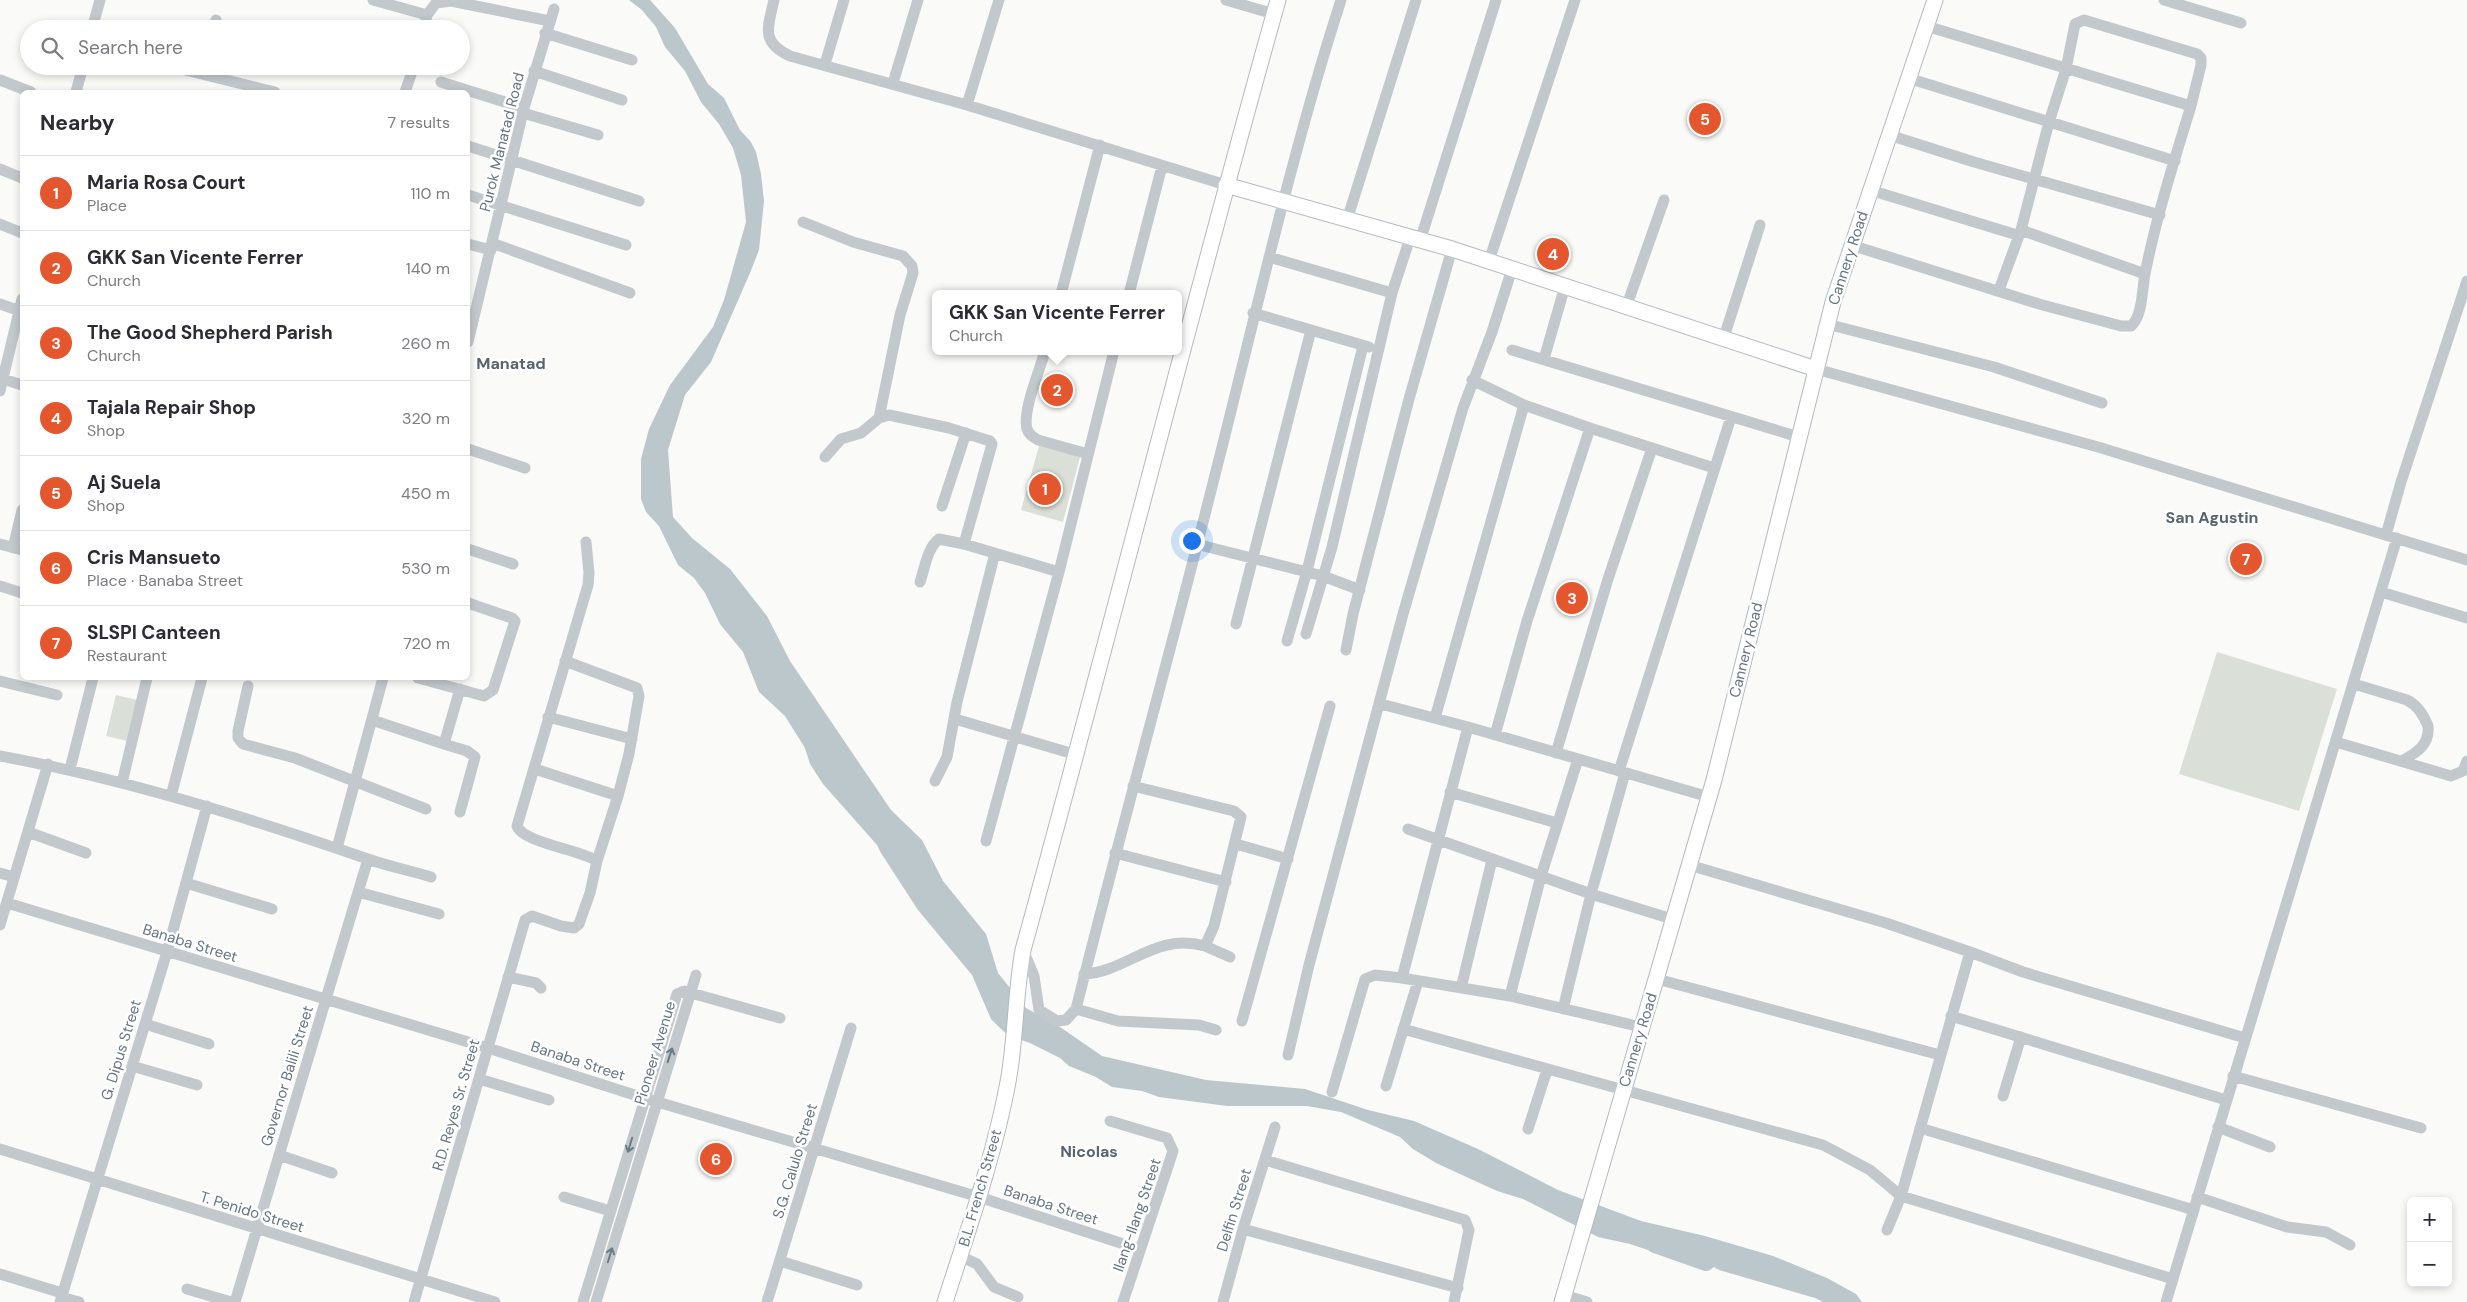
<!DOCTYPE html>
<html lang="en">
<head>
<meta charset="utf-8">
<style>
  body { margin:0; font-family:"DM Sans",sans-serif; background:#f2f2f3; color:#2b2b33 }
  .controls { position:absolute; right:15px; bottom:15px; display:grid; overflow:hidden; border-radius:8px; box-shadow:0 2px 8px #0003 }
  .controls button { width:45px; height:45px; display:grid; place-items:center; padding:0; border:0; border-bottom:1px solid #e1e1e2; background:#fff; color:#2b2b33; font:25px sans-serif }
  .you { position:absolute; left:1191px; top:540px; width:18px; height:18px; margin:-12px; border:4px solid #fff; border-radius:50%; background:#1a73e8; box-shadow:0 0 0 8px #1a73e833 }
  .badge { display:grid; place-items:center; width:32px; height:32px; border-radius:50%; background:#e4572e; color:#fff; font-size:16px; font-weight:700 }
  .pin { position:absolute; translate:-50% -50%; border:2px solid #fff; box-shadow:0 1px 5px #0006 }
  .popup { position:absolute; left:932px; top:290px; width:250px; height:65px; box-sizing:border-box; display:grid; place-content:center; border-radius:8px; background:#fff; filter:drop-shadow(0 1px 4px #0005); font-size:16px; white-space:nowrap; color:#7c7c81 }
  .popup b { font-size:19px; color:#2b2b33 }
  .popup::after { content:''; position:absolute; left:50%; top:100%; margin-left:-10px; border:10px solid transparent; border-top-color:#fff }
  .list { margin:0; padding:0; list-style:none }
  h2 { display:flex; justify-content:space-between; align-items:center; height:65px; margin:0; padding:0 20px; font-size:21px }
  h2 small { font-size:16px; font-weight:400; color:#7c7c81 }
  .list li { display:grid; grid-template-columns:32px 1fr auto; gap:15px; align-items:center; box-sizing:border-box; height:75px; padding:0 20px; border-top:1px solid #e1e1e2 }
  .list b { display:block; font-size:19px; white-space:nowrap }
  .list p { margin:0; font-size:16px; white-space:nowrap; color:#7c7c81 }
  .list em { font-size:16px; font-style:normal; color:#7c7c81 }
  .icon { flex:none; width:28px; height:28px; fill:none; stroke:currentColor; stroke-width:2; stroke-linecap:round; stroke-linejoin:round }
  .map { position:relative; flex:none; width:2467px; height:1302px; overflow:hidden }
  .search { position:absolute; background:#fff; box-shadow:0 2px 8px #0003; left:20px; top:20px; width:450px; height:55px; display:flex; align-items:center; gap:12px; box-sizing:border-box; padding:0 18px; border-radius:28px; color:#7c7c81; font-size:19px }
  .panel { position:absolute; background:#fff; box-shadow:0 2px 8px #0003; left:20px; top:90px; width:450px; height:590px; border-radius:8px }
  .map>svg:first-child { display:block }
</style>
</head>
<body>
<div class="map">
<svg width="2467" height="1302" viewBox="0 0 2467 1302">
  <rect width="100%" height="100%" fill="#fafaf8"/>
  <path fill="#dadfd7" d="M1039 446 1080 457 1063 522 1021 510Z
    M2217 652 2337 689 2299 811 2179 774Z
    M116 695 137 700 128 741 106 736Z"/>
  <path fill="#bbc7cb" d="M629 0H650L675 28 708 84 724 98 740 130 751 142 756 152 761 174 764 201 759 250 750 273 711 362 685 395 668 450 673 517 692 538 730 569 767 616 790 661 891 810 922 840 943 881 986 934 998 973 1026 1008 1060 1027 1102 1056 1206 1080 1305 1089 1368 1110 1414 1121 1478 1149 1558 1190 1641 1221 1705 1236 1773 1256 1827 1278 1856 1294 1862 1302H1823L1815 1298 1719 1270 1699 1259 1676 1252 1657 1253 1630 1244 1598 1237 1523 1199 1497 1191 1436 1163 1413 1149 1400 1137 1341 1112 1307 1106H1227L1159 1097 1142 1091 1112 1087 1096 1077 1069 1066 1060 1058 1030 1043 1009 1036 1000 1028 991 1019 972 975 918 910 881 853 877 845 823 784 810 764 805 748 785 716 759 692 743 652 720 624 705 593 694 578 678 565 659 526 646 512 641 499V459L649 429 670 385 713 327 724 300 746 222 741 175 733 148 719 124 701 102 685 71 665 47 656 27 642 10Z"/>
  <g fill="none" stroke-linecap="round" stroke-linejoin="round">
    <path stroke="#bbc7cb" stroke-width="18" d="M1655 1244 1706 1262"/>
    <defs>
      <path id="secondary" d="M1226 185 1452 249 1816 369
        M945 1302C968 1230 994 1157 1008 1082 1016 1039 1015 994 1023 950 1110 634 1189 316 1278 0
        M1562 1302 1714 780 1833 302 1935 0"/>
    </defs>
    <use href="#secondary" stroke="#b3babf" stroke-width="17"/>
    <path stroke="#c3c8cc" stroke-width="11" d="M373 0 427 15 436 3 451 1 550 21
      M774 0C768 27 760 42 790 56L967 105 1226 185
      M1226 0 1274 14
      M2164 0 2241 23
      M92 29 100 0
      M214 29 216 20
      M424 29 427 15
      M545 33 632 60
      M825 64 844 0
      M169 66 275 92
      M534 71 622 100
      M1908 78 2175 161
      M0 80 31 92
      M441 82 524 108
      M893 83 918 0
      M76 92 83 66
      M405 92 414 66
      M967 105 999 0
      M523 113 598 135
      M1889 135 1974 162 2160 215
      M468 146 639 201
      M0 169 22 178
      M1870 190 2017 235
      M468 195 626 245
      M1347 220 1416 0
      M803 222 853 242 903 256 912 266 913 273 900 315 879 418
      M0 224 22 233
      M2021 230 2145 274
      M1420 241 1496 0
      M492 243 630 293
      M468 244 491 250
      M1851 245 2039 304 2121 326H2131C2143 316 2142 288 2145 274 2156 218 2174 161 2191 106L1926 26
      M1269 257 1392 293
      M1489 261 1575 0
      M1999 290 2021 230 2049 122 2066 69 2075 24 2084 20 2197 54 2201 58V65L2191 106
      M1061 294 1100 145
      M1129 294 1162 166
      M0 304 20 311
      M1627 305 1664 200
      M1827 324 1994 367 2102 403
      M1311 330 1369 347
      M1724 337 1760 225
      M468 342 524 108 554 9
      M1512 350 1799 437
      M1045 351C1040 370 1022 411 1027 429 1029 435 1033 437 1038 440L1088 454
      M1544 359 1565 286
      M1816 369 2098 447 2467 560
      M3 379 22 385
      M1472 380 1524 405 1590 428 1527 621 1495 735
      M0 391 22 299
      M1590 428 1714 468
      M468 449 525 468
      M825 457 841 439 861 433 879 418 889 415 949 428 990 441 992 444 964 544
      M942 506 966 433
      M2386 535 2401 482 2467 281
      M586 542 589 573 588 585 517 826C522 842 580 850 597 861
      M0 544 22 550
      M1196 544 1323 576 1360 590
      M13 548 22 510
      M468 549 513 564
      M920 582C925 568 927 548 939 539L964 544 1059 572
      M0 586 22 593
      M2381 592 2467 618
      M1236 624 1311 330 1253 313
      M1306 634 1332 547 1392 293 1410 238
      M1287 641 1307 571 1363 346
      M1346 650 1353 614 1409 399 1452 249
      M418 678 484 696 493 690 515 621 512 618 468 603
      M0 681 57 695
      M2354 684 2407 700C2417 705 2424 716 2428 726 2430 745 2416 753 2402 761
      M248 686 238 731V738L243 744 295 758 426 809
      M1381 704 1468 727 1709 797
      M548 717 632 739
      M1435 718 1524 405
      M955 719 1077 755
      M372 720 444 744 460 689
      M1468 727 1402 978 1510 996 1641 1027
      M2336 742 2451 776 2463 771 2467 761
      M444 744 467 751 475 757 460 812
      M1556 753 1608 579 1652 448
      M0 756C125 779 246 817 365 858 386 866 409 870 431 877
      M70 769 93 678
      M535 769 618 796
      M1619 771 1731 417
      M935 781 947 757 957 702 995 553
      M122 783 147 678
      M1450 792 1557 823
      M171 796 202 678
      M1408 829 1591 894 1672 919
      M28 832 86 853
      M986 841 1059 572 1114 351
      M1236 844 1288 859
      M337 848 383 678
      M1115 853 1226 882
      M1689 865 1886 923 1970 952 1901 1196 1887 1230
      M0 873 14 877
      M186 883 272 909
      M358 892 439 914
      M7 903 488 1048 644 1098 979 1197 1139 1249
      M0 925 48 764
      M1205 946 1230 957
      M1023 950 1034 976 1039 1010 1057 1021 1066 1020 1076 1009C1121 829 1171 651 1216 471 1256 314 1291 155 1341 0
      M1970 952 2023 972 2245 1038
      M1084 974C1127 972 1155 932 1205 946L1214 926 1241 817 1234 811 1133 786
      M508 977 536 983 541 988
      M1657 979 1940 1055
      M1461 988 1492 860
      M1510 996 1541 876 1578 759
      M1076 1009 1118 1021 1199 1025 1216 1030
      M1563 1009 1591 894 1625 773
      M1951 1016 2226 1100
      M1242 1021 1330 706
      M145 1024 209 1044
      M1403 1029 1823 1145 1870 1170 1901 1196 2173 1279
      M1288 1055 1309 965 1403 614 1463 408 1492 332 1512 269
      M132 1066 197 1085
      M2233 1076 2421 1128
      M479 1079 549 1100
      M1386 1086 1418 981
      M1332 1092 1365 979 1375 975 1402 978
      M2003 1096 2021 1037
      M1110 1121 1167 1138 1173 1151 1123 1302
      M2218 1127 2270 1147
      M1920 1128 2194 1210
      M1528 1129 1547 1070
      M0 1149 495 1302
      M279 1155 332 1173
      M1265 1160 1465 1220 1469 1230 1454 1302
      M564 1197 610 1211
      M2197 1197 2287 1227 2326 1232 2350 1245
      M1243 1229 1458 1288
      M960 1256 977 1264 994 1287 1018 1297
      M780 1261 857 1285
      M0 1274 62 1293
      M187 1289 231 1302
      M1564 1295 1587 1302
      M61 1297 79 1302
      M60 1302 167 952 207 806
      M235 1302 368 859
      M414 1302 525 920 532 916 561 926 574 928 579 924 590 893 597 861 618 796 629 754 639 696 637 688 565 661
      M583 1302 677 994 684 991 780 1018
      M596 1302 696 975
      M767 1302 851 1028
      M1223 1302 1243 1229 1275 1127
      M2166 1302C2242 1047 2322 793 2397 538"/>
    <use href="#secondary" stroke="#fff" stroke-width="15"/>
  </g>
  <defs><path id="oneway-shaft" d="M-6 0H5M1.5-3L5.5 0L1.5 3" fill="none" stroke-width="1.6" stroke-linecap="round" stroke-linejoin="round" transform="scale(1.25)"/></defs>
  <g stroke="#6a7a87">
    <use href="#oneway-shaft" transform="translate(670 1055) rotate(-72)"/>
    <use href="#oneway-shaft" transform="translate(630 1145) rotate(107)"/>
    <use href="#oneway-shaft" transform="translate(610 1255) rotate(-73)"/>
  </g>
  <g text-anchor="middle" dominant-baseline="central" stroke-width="5" stroke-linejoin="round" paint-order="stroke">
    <g font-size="15" fill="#657683" stroke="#fff">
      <text transform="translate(502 142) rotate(-76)">Purok Manatad Road</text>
      <text transform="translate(1848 258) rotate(-72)">Cannery Road</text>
      <text transform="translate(1746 650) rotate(-76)">Cannery Road</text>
      <text transform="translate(190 943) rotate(17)">Banaba Street</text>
      <text transform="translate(1638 1040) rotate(-73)">Cannery Road</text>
      <text transform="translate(121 1050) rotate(-73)">G. Dipus Street</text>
      <text transform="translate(655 1053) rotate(-73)">Pioneer Avenue</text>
      <text transform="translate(578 1061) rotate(18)">Banaba Street</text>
      <text transform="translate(287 1076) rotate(-73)">Governor Balili Street</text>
      <text transform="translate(456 1105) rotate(-74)">R.D. Reyes Sr. Street</text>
      <text transform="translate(795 1161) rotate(-73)">S.G. Calulo Street</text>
      <text transform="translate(980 1188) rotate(-74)">B.L. French Street</text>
      <text transform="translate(1051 1205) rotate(18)">Banaba Street</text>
      <text transform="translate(1234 1210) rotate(-73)">Delfin Street</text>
      <text transform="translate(252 1212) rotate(17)">T. Penido Street</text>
      <text transform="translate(1137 1215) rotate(-71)">Ilang-Ilang Street</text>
    </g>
    <g font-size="16" font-weight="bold" fill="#57646e" stroke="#fff">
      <text x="511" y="363">Manatad</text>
      <text x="2212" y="517">San Agustin</text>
      <text x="1089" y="1151">Nicolas</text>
    </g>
  </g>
</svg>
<div class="controls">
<button>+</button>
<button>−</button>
</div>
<div class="you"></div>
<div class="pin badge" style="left:1045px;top:489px">1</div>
<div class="pin badge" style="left:1057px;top:390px">2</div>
<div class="popup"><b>GKK San Vicente Ferrer</b>Church</div>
<div class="pin badge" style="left:1572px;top:598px">3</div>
<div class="pin badge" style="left:1553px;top:254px">4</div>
<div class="pin badge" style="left:1705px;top:119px">5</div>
<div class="pin badge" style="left:716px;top:1159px">6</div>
<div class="pin badge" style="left:2246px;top:559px">7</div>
<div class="search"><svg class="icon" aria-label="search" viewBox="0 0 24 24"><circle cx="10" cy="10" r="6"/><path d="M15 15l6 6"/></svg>Search here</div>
<section class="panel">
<h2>Nearby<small>7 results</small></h2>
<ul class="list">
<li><span class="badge">1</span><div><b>Maria Rosa Court</b><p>Place</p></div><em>110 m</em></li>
<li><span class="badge">2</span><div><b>GKK San Vicente Ferrer</b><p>Church</p></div><em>140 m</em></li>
<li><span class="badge">3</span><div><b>The Good Shepherd Parish</b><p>Church</p></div><em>260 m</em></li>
<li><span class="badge">4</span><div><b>Tajala Repair Shop</b><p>Shop</p></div><em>320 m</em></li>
<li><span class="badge">5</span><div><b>Aj Suela</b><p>Shop</p></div><em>450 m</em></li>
<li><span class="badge">6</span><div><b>Cris Mansueto</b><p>Place · Banaba Street</p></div><em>530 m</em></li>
<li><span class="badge">7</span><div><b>SLSPI Canteen</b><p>Restaurant</p></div><em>720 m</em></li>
</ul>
</section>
</div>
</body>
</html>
